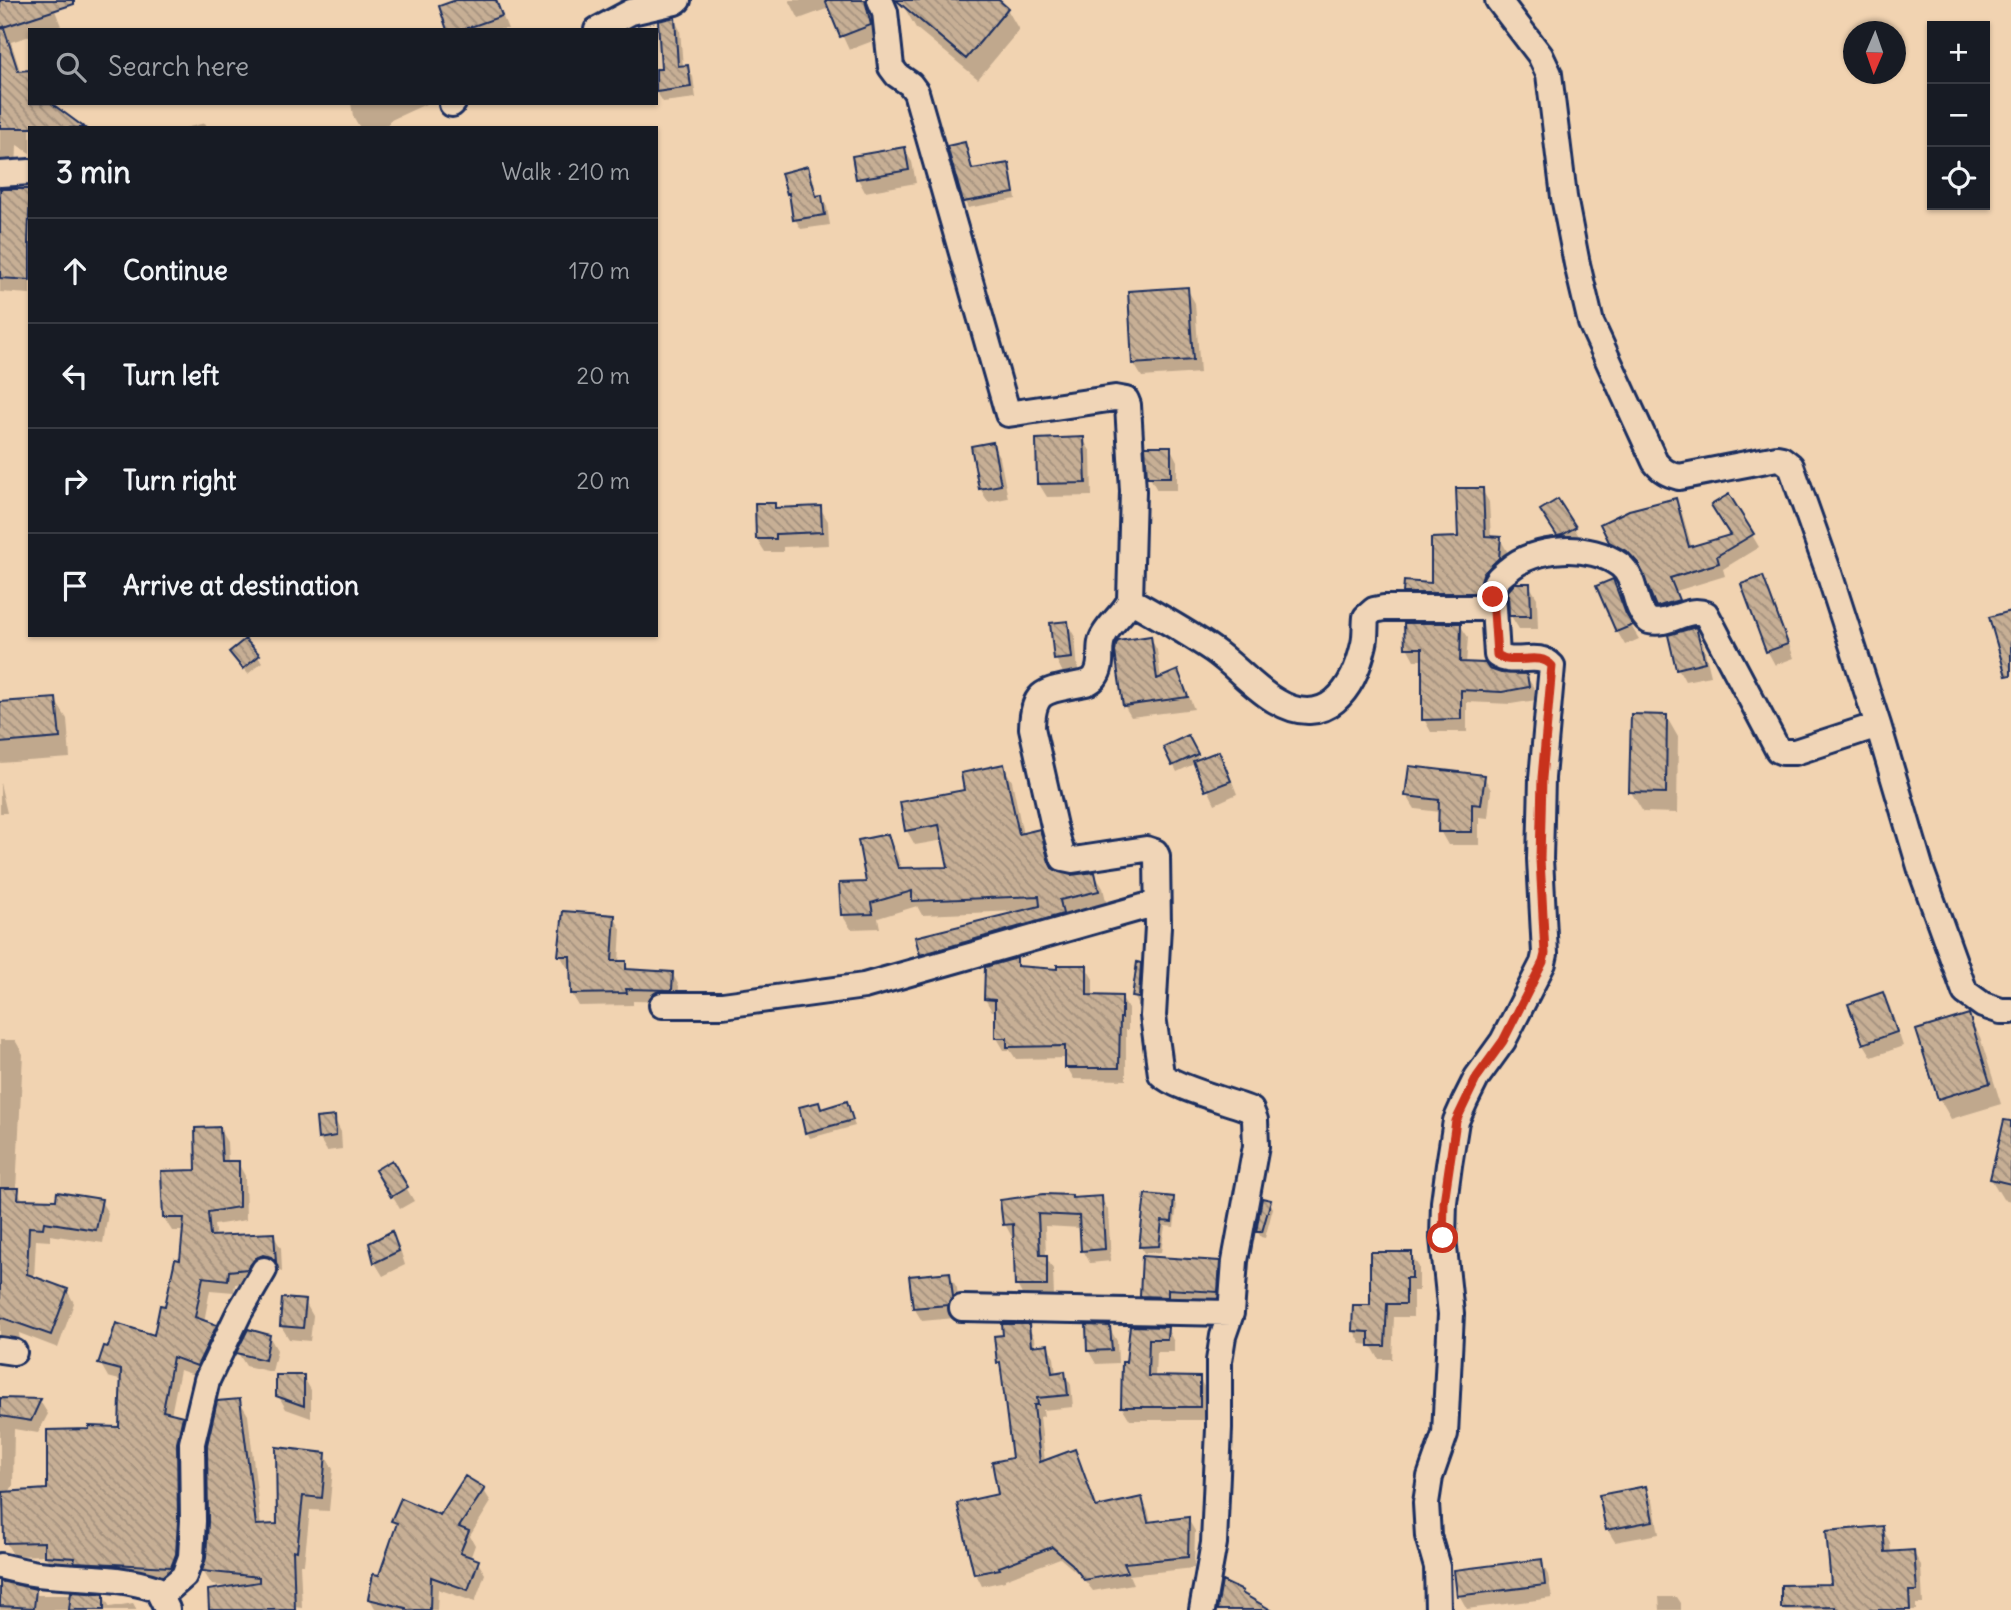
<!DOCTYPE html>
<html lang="en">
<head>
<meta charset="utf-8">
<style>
  body { margin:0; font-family:Delius,sans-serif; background:#20242c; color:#f1f3f6 }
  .controls { position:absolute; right:21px; top:21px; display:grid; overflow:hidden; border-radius:0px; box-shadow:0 2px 5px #0004 }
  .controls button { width:63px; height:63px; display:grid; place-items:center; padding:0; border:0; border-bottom:2px solid #363941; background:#171b24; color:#f1f3f6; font:35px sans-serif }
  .compass { position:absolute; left:1843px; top:21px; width:63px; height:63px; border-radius:50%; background:#171b24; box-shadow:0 2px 5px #0004; rotate:182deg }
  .stop { position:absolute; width:21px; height:21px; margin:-16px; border:5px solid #c8321e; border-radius:50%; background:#fff }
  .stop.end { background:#c8321e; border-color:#fff; box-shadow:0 2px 7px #0008 }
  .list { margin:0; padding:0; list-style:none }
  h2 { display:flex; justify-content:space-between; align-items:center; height:91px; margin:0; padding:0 28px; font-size:30px }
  h2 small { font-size:23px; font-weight:400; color:#9ea1a6 }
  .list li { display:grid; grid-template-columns:46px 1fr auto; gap:21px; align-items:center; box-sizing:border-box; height:105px; padding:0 28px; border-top:2px solid #363941 }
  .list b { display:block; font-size:26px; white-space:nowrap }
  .list em { font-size:23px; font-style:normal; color:#9ea1a6 }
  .icon { flex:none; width:38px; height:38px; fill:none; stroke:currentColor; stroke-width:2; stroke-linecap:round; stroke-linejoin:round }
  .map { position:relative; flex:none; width:2011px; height:1610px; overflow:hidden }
  .search { position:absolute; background:#171b24; box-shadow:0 2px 5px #0004; left:28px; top:28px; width:630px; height:77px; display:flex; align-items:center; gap:18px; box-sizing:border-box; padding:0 24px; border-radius:0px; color:#9ea1a6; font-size:26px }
  .panel { position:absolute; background:#171b24; box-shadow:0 2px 5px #0004; left:28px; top:126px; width:630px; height:511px; border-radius:0px }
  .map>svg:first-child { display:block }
</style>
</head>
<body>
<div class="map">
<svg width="2011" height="1610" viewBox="0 0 2011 1610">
  <defs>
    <pattern id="building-back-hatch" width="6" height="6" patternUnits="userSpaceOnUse" patternTransform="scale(1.75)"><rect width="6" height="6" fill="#c7af95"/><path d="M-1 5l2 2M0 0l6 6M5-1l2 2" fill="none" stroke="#a18f7d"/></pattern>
  </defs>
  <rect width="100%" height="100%" fill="#f1d3b1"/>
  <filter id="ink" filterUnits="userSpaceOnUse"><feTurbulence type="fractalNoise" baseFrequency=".0143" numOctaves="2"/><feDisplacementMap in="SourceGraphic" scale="14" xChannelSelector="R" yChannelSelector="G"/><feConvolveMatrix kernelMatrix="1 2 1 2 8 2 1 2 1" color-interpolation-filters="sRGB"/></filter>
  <g filter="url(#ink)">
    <path fill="#0003" d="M0 0H51L61 26 49 30H30V36L11 42 30 103H56L55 108 30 128V153L17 145 16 174 0 177Z
      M461 0H496L508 29 449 30Z
      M789 0H826L829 8 799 19Z
      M910 0H996L1007 9 1019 30 978 79 916 28 904 7Z
      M865 2 872 15 878 39 849 50 833 15Z
      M674 19 680 30 683 67 687 66 693 77 696 98 663 102 657 92Z
      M351 103H428L389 121V124L367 128H360L353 116Z
      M205 123 208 128H185Z
      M964 144 973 171 1008 165 1011 171 1016 199 968 208 965 202Z
      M904 149 912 162 916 183 865 192 858 179Z
      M807 168 813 178 818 198 821 197 827 207 830 225 801 229 795 219 792 200 788 193Z
      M0 190 30 193V294L0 292Z
      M1187 289 1195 303 1200 373 1142 377 1134 364Z
      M1083 439 1091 452 1092 496 1047 497 1039 484Z
      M992 444 1000 458 1008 498 988 502 980 488Z
      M1170 447 1177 461V490H1157L1149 476Z
      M1482 490 1489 502 1491 538 1500 539 1507 551 1506 571 1485 605H1412L1405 593 1433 585 1459 539Z
      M1675 500 1682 513 1692 548 1732 536 1752 535 1759 547 1723 569 1725 576 1676 591 1685 613 1665 619 1658 606 1644 572 1637 565 1618 555 1610 542Z
      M1558 501 1582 541 1566 549 1543 510Z
      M774 504 777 509 820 508 828 521 829 545 783 547V552H765L757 539Z
      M1762 578 1770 592 1794 658 1775 665 1768 652 1744 585Z
      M1613 582 1621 595 1633 629 1639 639 1625 645 1617 631Z
      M1529 585 1537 598 1538 629H1519L1511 616Z
      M1067 623 1075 637 1078 671 1063 673 1056 659Z
      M1460 625 1468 637 1466 664 1501 675 1526 676 1534 688 1536 700 1511 704 1467 702V732H1431L1424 719 1423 660H1414L1407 647Z
      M1695 629 1703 643 1711 676 1685 681 1678 668Z
      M1150 638 1157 650 1161 679 1178 673 1184 684 1194 709 1131 717 1124 705Z
      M258 656 262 662 248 674 235 659Z
      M55 700 67 719 70 758 0 763V704Z
      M1666 716 1678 737 1677 813 1643 812 1631 792Z
      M1191 743 1199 760 1218 753 1226 766 1237 794 1215 804 1196 763 1177 772 1165 748Z
      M1003 766 1012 781 1023 835 1039 831 1047 846 1054 871 1070 876 1094 874 1103 888 1107 905 1067 914 1070 929 930 969 921 954 1018 911 922 915 917 906 878 918 880 928 851 929 842 915 868 884 887 836 896 851 902 870 950 868 944 840 915 845 907 831 902 803 966 792Z
      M1484 777 1491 790 1488 818 1479 817V845H1448L1440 831V812L1415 809 1407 796Z
      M0 783 7 813H0Z
      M614 917 621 929 619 963H625L630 971 672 973 679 986 678 1002 633 1001V1005L579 1006 572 994V968L567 967 560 955Z
      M1016 960 1021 968 1058 971 1086 967 1093 979V997H1121L1128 1009V1030H1126V1080L1074 1079 1067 1067V1058L1016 1059 1010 1050H1004L997 1038V1011H992L985 999Z
      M1140 964 1148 978 1141 1010 1134 996Z
      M1882 994 1890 1007 1903 1046 1872 1057 1864 1044 1850 1006Z
      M1968 1016 1980 1037 2001 1104 1951 1119 1939 1098Z
      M0 1040H15L23 1054 16 1190 24 1201 100 1200 108 1213 103 1243 50 1235V1241L36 1240 34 1278 67 1290 74 1303 58 1348 19 1333 21 1348 0 1351Z
      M846 1103 855 1126 810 1138 807 1132 818 1104 822 1110Z
      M334 1118 341 1132 342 1149 327 1151 319 1138Z
      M219 1129 227 1142 228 1163H238L245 1176 246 1220 214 1225 216 1238 273 1235 281 1248 282 1272 272 1268 255 1282 235 1284 234 1292 210 1290 204 1322 216 1326 223 1340 205 1379 180 1370 171 1415 182 1418 190 1431 178 1581 53 1569 45 1555 14 1556 6 1543 5 1502 1 1509 0 1508V1400L40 1401 48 1414 38 1433 14 1429 13 1485 9 1493 49 1491 120 1429 123 1381 108 1377 100 1363 156 1337 182 1262 185 1231H172L164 1218 198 1172Z
      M2011 1142V1201L2003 1199 1991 1179Z
      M391 1162 414 1201 400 1209 377 1171Z
      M1101 1198 1108 1210 1111 1261 1090 1263 1083 1250 1081 1228 1045 1226 1046 1257 1053 1269 1054 1298H1024L1017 1285 1015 1237H1012L1005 1224 1072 1199Z
      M1173 1199 1177 1205 1174 1227 1165 1226 1161 1252 1144 1253 1141 1247Z
      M1270 1202 1273 1208 1265 1238 1261 1237 1257 1231Z
      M392 1233 399 1246 405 1265 383 1276 375 1263 371 1244Z
      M1411 1254 1419 1267V1291H1413V1317H1394L1392 1359H1379L1371 1345 1361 1344 1354 1331Z
      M1219 1262 1227 1276 1225 1304 1149 1309 1142 1296Z
      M949 1274 957 1288 959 1311 955 1318 922 1321 914 1308Z
      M305 1302 313 1316 310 1341 289 1339 281 1326Z
      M1028 1326 1034 1338 1035 1348 1048 1346 1054 1358 1056 1374 1064 1373 1071 1385 1073 1407 1043 1410 1044 1416 1040 1417 1045 1462 1074 1451 1081 1463 1098 1508 1142 1499 1148 1511 1151 1523 1188 1519 1195 1531 1194 1568 1129 1575 1133 1584 1093 1591 1081 1576 1060 1558 1005 1579V1581L982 1586 976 1574 959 1504 1000 1495 1014 1460 1003 1370 998 1362 1005 1336Z
      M1109 1327 1117 1341 1118 1363 1096 1364 1088 1350Z
      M1132 1328H1167L1174 1342V1352H1156L1155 1378H1199L1207 1392V1420H1130L1122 1407Z
      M269 1336 277 1350 272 1372 246 1366 238 1353Z
      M303 1376 311 1390V1418L286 1409 278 1395Z
      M239 1400 248 1415 261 1527 279 1526 324 1454 333 1469 329 1511 310 1510 304 1564H300L302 1608 270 1604 261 1590 212 1585 203 1571Z
      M1645 1488 1653 1501 1659 1534 1615 1542 1607 1529Z
      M483 1489 491 1502 470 1536 475 1545 470 1559 477 1561 485 1574 475 1602 438 1589 437 1610H376L370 1599 380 1577 397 1528 393 1521 441 1518Z
      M1882 1528 1890 1542 1891 1554 1913 1552 1921 1565 1923 1604H1916V1610H1785L1783 1608 1833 1586Z
      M1541 1561 1548 1575 1552 1598 1467 1609 1459 1595Z
      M0 1582 35 1590 37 1595H103L110 1607 133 1603 137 1610H0Z
      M1659 1597H1677L1681 1603V1610H1660Z"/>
    <path fill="url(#building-back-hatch)" stroke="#1b2f5e" stroke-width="2" d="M0 0H74V4L0 28Z
      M456 0H496L502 16 462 30H447L439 6Z
      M825 0H865L871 25 840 37Z
      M896 0H999L1008 8 966 59Z
      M675 17 678 66 688 65 691 87 656 92V69H661L658 21Z
      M4 28 18 71 30 70V103H51L85 128H0V29Z
      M965 142 972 169 1009 163 1014 193 963 202 947 146Z
      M905 147 909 170 856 179 852 156Z
      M808 166 816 196 822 195 825 215 793 220 789 193 787 194 781 173Z
      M0 189H30L28 244H30V280L0 278Z
      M1188 287 1193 360 1132 364 1128 291Z
      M1084 437 1086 483 1037 484 1036 439Z
      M993 442 1001 485 979 489 971 446Z
      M1145 446H1171V477H1147Z
      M1456 488H1483L1485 536 1501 537 1499 558 1483 574 1478 593H1403L1404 581 1431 583V538L1458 537Z
      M1729 494 1754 534 1717 556 1719 563 1670 578 1679 600 1656 607 1638 563 1628 552 1609 542 1600 524 1629 510 1676 498 1689 547 1730 535 1711 505Z
      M1558 499 1576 527 1562 535 1557 536 1540 510Z
      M755 503H775V508L821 506 822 532 776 534V539H756Z
      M1763 576 1788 644 1766 652 1741 584Z
      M1613 579 1626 614 1633 625 1616 632 1596 586Z
      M1515 583H1530L1531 616H1509L1508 591Z
      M2011 611V675L2006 676 1989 617Z
      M1068 621 1072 658 1054 660 1050 623Z
      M1404 623H1461L1460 662 1485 663 1489 669 1501 673 1527 674 1529 687 1502 692 1461 690V719L1422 720V648H1405Z
      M1696 627 1705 662 1676 669 1668 635Z
      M1151 636 1157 679 1178 670 1188 697 1123 706 1115 652 1116 645 1118 641Z
      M245 639 260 655 243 669 229 652Z
      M56 698 60 738 0 743V702Z
      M1631 714 1667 715 1666 793 1629 792Z
      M1188 735 1198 754 1172 766 1163 747Z
      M1219 751 1231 781 1205 791 1193 761Z
      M1004 764 1019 834 1040 829 1049 862 1052 868 1059 872 1071 875 1095 872 1099 891 1060 900 1063 914 920 955 915 937 1040 906 1039 896 912 901V891L871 903 873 914 841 915 839 883 866 882 858 840 888 834 898 868 948 867 939 825 905 831 900 802 964 790 961 773Z
      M1409 766 1485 775 1481 805 1472 804V832H1438L1439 800 1405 796Z
      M563 911 615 915 612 961H626V969L673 972 672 990 626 989 627 993 571 994 570 956H558Z
      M1017 958V966L1057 969V965H1087V995L1122 996V1018H1120L1119 1068H1065V1046L1007 1047V1038H995V1000L984 999 985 967Z
      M1137 962 1141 963 1139 998 1132 997Z
      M1883 992 1897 1032 1863 1044 1848 1004Z
      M1969 1014 1990 1083 1938 1099 1916 1030Z
      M847 1101 853 1120 805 1133 799 1107 819 1102 821 1109Z
      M335 1116 336 1136 318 1139 316 1118Z
      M2004 1120 2011 1121V1184L1990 1179Z
      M220 1127 222 1161H239V1207L208 1212 210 1236 274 1233 276 1262 271 1257 263 1255 256 1258 247 1269 229 1271 228 1280 203 1277 195 1317 217 1325 197 1366 173 1357 163 1411 183 1416 177 1443 178 1521 176 1554 171 1567 74 1562 75 1558 44 1556V1542L4 1543 3 1492 47 1489V1430L89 1429V1426L119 1427 121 1370 98 1364 104 1346 108 1347 116 1323 154 1335 160 1305 165 1306 175 1259 180 1260 184 1218H163L161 1171 196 1170 195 1128Z
      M392 1160 408 1187 391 1197 375 1170Z
      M0 1188H19L18 1199 56 1200 57 1192 102 1199 96 1230 44 1222 43 1228 29 1227 27 1274 68 1289 51 1335 0 1317Z
      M1044 1194 1072 1195V1198L1102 1196 1105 1249 1081 1251 1079 1216 1038 1214 1040 1255H1047V1286H1015L1013 1224 1003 1225 1000 1200Z
      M1145 1194 1174 1197 1172 1222 1162 1221 1159 1246 1139 1247Z
      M1262 1198 1271 1200 1262 1232H1256Z
      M392 1231 399 1251 374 1263 369 1243Z
      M1370 1252H1412V1278H1406V1304H1387L1385 1346H1369V1332L1352 1331 1353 1305H1370Z
      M1142 1256 1220 1261 1218 1292 1168 1289V1297L1140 1296Z
      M950 1272 953 1297 948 1305 913 1308 909 1276Z
      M282 1298 306 1300 303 1328 280 1326Z
      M1002 1324H1029L1031 1346 1048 1344 1052 1373 1065 1371 1068 1395 1037 1398 1038 1405H1034L1040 1462 1075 1449 1096 1507 1142 1497 1148 1522 1189 1517 1188 1557 1124 1563 1128 1572 1084 1580 1072 1564 1052 1547 999 1567 1000 1569 974 1574 957 1503 998 1494 992 1462 1012 1458 1000 1362 997 1363 994 1336 1003 1335Z
      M1086 1325 1110 1326 1112 1350 1087 1351Z
      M1130 1326 1168 1327 1167 1339H1149L1148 1376 1200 1377V1407H1121L1122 1362H1126Z
      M248 1329 270 1335 265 1360 236 1353Z
      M276 1375H304V1406L276 1396Z
      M0 1398 41 1399 31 1421 0 1416Z
      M240 1399 256 1525 277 1524 276 1447 326 1453 322 1498 303 1496 297 1551 293 1550 295 1610H209L208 1590 259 1582V1577L202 1571 206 1558 208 1522 207 1445 217 1401Z
      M465 1476 485 1488 459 1527 469 1531 460 1553 479 1560 468 1590 431 1577 430 1610H406V1608L368 1599 373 1574 379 1575 397 1523 391 1521 401 1498 440 1515Z
      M1646 1486 1653 1521 1606 1530 1599 1495Z
      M1883 1526 1885 1552 1914 1550 1917 1591H1909L1910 1610H1836V1607L1781 1608V1585L1831 1584 1826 1531Z
      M1542 1559 1545 1585 1457 1596 1454 1570Z
      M0 1581 36 1589 34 1608 0 1606Z
      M1222 1581 1243 1591 1242 1593 1271 1610H1217Z
      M71 1592 104 1594V1610H69Z"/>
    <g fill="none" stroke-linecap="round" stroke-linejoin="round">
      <defs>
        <path id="minor" d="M880 0 885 12 891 67 897 75 910 84 916 92 1008 414 1115 398 1126 400 1128 405 1133 491 1130 600C1158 616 1187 632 1213 650 1235 665 1253 688 1276 701 1326 731 1354 689 1364 644 1366 636 1365 626 1366 617L1374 610 1384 608H1494L1497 655C1514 667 1538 650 1552 666L1542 778 1540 859 1545 954 1543 963 1503 1041 1477 1077 1465 1101 1456 1121 1449 1165 1444 1202 1443 1238 1451 1314 1445 1434 1430 1477 1426 1503 1428 1536 1437 1567 1438 1610
          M1498 0 1540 55 1549 74 1564 197 1577 264 1591 323 1655 462C1662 471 1668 474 1679 477L1777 458 1782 459 1791 466 1829 573 1878 725 1921 870 1965 992 1983 1005 2001 1011H2011
          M597 30 631 12 675 2 678 0
          M452 104 453 103
          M0 174 30 172
          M1130 600C1124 614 1111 622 1104 635 1096 647 1105 664 1095 677 1091 682 1087 683 1081 684 1047 691 1033 688 1032 728L1054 826 1063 858 1073 860 1146 849 1155 852 1157 856 1158 926 1153 1016 1161 1074C1174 1088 1230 1101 1251 1110L1255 1120 1256 1146 1235 1261 1231 1313 1223 1336 1219 1361V1428L1214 1543 1202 1610
          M1494 608C1493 601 1492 593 1494 586 1496 579 1502 575 1508 570 1534 546 1591 543 1620 565 1638 579 1632 607 1649 621 1670 626 1686 606 1706 614L1778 750 1783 752H1795L1878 725
          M662 1005H723L864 986 1157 903
          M962 1308 1231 1313
          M0 1350 14 1352
          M0 1566C12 1569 25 1572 38 1574 80 1579 115 1575 157 1589L167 1609
          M161 1596 184 1576 191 1557 193 1521 192 1443 207 1380 239 1313 264 1270"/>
      </defs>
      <use href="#minor" stroke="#1b2f5e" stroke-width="30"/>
      <use href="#minor" stroke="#f0d5b7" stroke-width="24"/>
    </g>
  </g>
  <g fill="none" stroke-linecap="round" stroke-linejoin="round" filter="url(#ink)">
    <path stroke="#c8321e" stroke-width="9" d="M1443 1238 1444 1202 1456 1121 1477 1077 1503 1041 1543 962 1545 954 1540 859 1542 778 1552 666C1539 650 1514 667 1497 655L1493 597"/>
  </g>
</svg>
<div class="controls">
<button>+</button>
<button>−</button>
<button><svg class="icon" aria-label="locate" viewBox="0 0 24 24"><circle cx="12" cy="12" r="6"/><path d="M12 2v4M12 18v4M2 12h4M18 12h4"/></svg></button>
</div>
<svg class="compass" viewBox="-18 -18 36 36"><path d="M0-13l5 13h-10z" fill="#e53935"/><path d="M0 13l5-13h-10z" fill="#9ea1a6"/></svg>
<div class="stop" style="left:1443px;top:1238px"></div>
<div class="stop end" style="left:1493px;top:597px"></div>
<div class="search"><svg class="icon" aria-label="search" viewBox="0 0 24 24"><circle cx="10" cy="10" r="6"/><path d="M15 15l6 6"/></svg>Search here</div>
<section class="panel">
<h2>3 min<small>Walk · 210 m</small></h2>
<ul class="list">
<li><svg class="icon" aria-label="ahead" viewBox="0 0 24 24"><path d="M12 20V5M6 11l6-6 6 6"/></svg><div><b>Continue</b></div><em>170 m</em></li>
<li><svg class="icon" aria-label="left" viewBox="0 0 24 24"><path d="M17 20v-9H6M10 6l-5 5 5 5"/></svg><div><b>Turn left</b></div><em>20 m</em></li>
<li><svg class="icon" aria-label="right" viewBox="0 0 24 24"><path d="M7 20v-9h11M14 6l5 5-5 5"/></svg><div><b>Turn right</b></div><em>20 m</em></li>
<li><svg class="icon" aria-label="arrive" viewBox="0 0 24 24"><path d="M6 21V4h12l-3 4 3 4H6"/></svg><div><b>Arrive at destination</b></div></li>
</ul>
</section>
</div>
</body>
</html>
